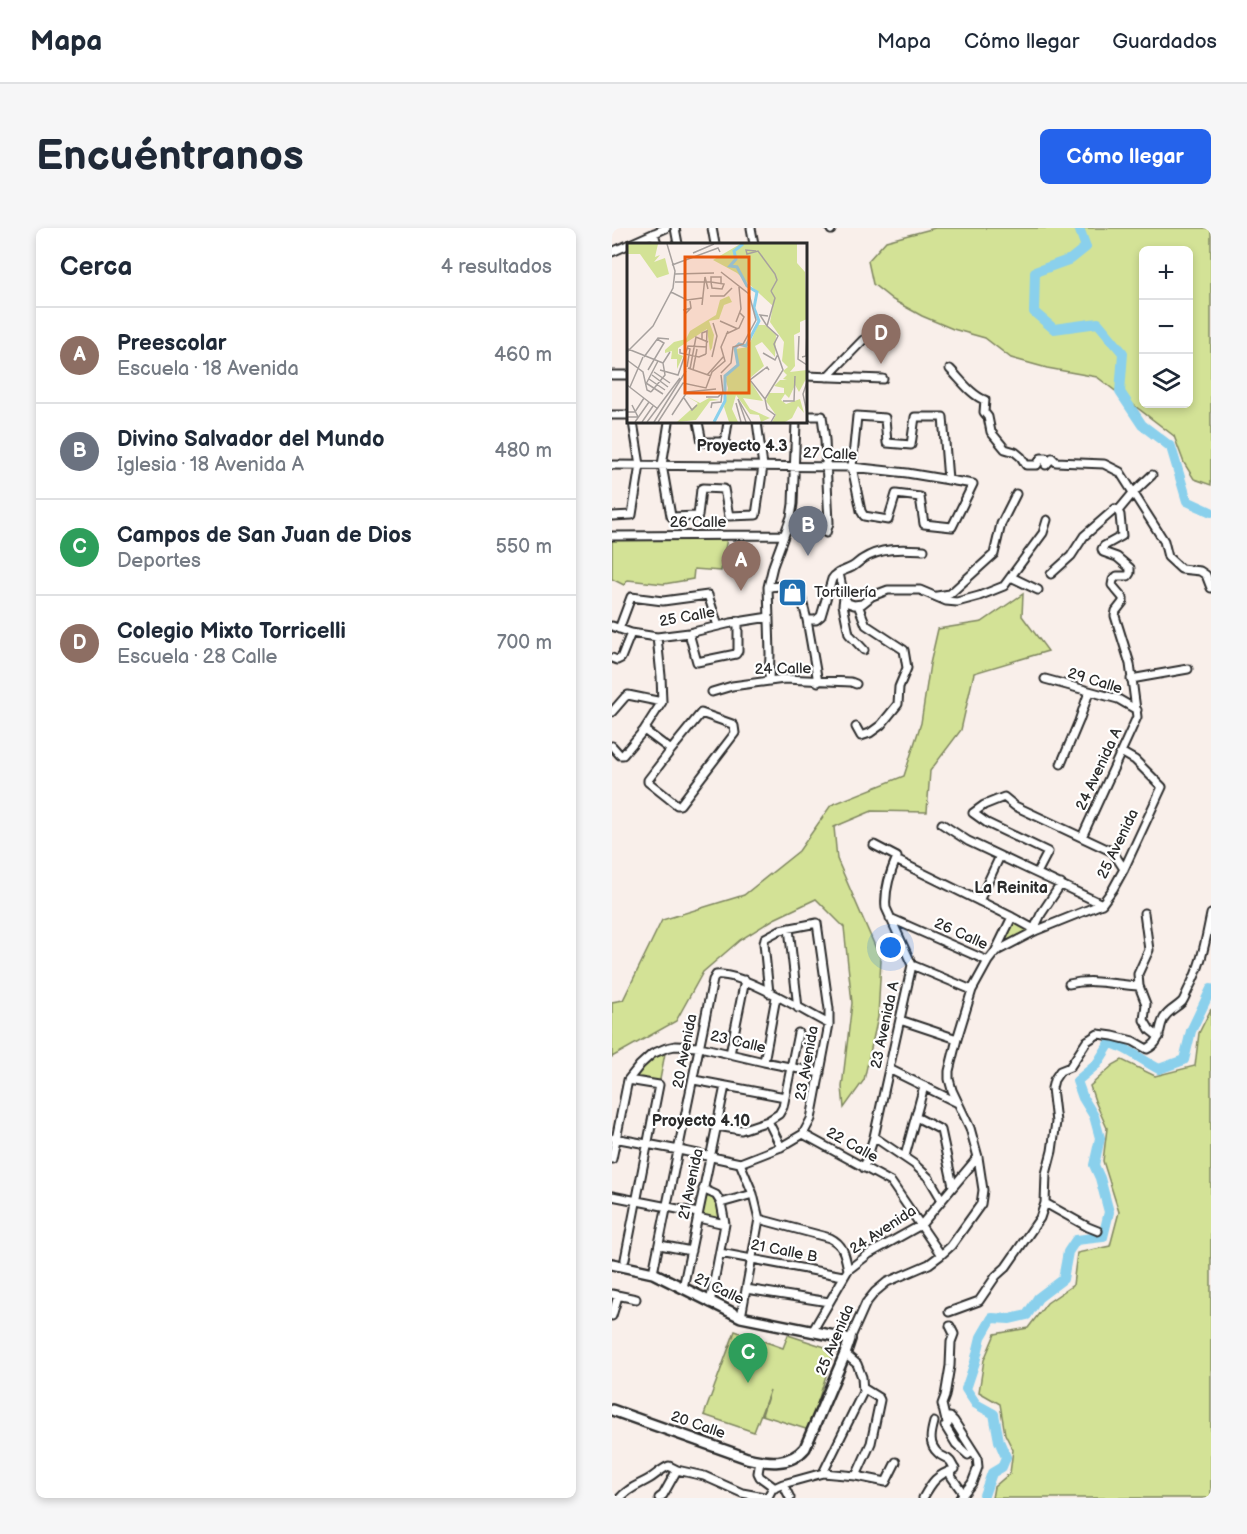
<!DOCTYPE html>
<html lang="es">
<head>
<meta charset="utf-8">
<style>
  body { margin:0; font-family:"Balsamiq Sans",sans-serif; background:#f6f6f7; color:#1f2937 }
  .controls { position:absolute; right:18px; top:18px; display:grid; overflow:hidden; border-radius:9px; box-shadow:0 3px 9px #0003 }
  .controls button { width:54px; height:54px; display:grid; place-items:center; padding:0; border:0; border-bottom:2px solid #e0e1e3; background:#fff; color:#1f2937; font:30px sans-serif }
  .you { position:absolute; left:279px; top:720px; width:21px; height:21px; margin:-15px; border:4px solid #fff; border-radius:50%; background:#1a73e8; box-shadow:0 0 0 9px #1a73e833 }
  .badge { display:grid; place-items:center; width:39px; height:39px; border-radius:50%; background:#2563eb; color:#fff; font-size:20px; font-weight:700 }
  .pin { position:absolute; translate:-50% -50px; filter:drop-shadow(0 2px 3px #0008) }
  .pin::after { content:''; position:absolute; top:32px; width:21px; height:18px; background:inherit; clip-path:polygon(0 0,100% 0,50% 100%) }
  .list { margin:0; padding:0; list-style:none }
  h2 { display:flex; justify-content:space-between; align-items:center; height:78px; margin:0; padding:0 24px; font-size:26px }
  h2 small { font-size:20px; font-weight:400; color:#747a83 }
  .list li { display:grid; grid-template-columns:39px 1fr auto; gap:18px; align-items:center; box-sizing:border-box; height:96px; padding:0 24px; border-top:2px solid #e0e1e3 }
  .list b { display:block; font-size:22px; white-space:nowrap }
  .list p { margin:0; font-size:20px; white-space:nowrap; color:#747a83 }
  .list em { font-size:20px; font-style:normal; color:#747a83 }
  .icon { flex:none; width:33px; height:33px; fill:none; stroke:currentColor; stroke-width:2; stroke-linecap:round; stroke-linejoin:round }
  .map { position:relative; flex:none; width:599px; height:1270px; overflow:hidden; border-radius:9px }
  header { display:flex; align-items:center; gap:36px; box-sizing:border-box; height:84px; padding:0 30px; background:#fff; border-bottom:2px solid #e0e1e3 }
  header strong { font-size:28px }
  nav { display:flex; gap:33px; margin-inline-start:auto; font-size:21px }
  .intro { display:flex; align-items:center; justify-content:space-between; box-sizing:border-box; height:144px; padding:0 36px }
  h1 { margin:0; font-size:42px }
  .button { padding:15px 27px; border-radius:9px; background:#2563eb; color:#fff; font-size:21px; font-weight:700 }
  main { display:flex; gap:36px; padding:0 36px }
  aside { flex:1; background:#fff; border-radius:9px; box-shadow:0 3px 9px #0003 }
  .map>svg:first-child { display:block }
</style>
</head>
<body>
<header>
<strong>Mapa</strong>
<nav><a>Mapa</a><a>Cómo llegar</a><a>Guardados</a></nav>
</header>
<div class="intro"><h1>Encuéntranos</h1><a class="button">Cómo llegar</a></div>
<main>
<aside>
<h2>Cerca<small>4 resultados</small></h2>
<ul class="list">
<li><span class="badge" style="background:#8d6e63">A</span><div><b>Preescolar</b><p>Escuela · 18 Avenida</p></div><em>460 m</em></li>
<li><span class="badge" style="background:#6b7280">B</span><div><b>Divino Salvador del Mundo</b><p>Iglesia · 18 Avenida A</p></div><em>480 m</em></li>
<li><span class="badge" style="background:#2e9e5b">C</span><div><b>Campos de San Juan de Dios</b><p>Deportes</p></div><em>550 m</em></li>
<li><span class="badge" style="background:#8d6e63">D</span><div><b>Colegio Mixto Torricelli</b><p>Escuela · 28 Calle</p></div><em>700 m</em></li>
</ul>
</aside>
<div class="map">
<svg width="599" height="1270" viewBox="0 0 599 1270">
  <rect width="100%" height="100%" fill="#f9efea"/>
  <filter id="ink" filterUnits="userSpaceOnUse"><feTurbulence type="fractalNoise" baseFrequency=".0167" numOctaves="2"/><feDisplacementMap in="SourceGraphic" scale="12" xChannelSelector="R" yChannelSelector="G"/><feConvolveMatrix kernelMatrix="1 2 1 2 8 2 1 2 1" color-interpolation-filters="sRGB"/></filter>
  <g filter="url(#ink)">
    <path fill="#d3e296" stroke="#7f8660" stroke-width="1.5" fill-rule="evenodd" d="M323 0H599V257L582 251 572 235 562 208 485 149 435 140 399 130 373 110 341 101 310 88 281 72 261 56 256 33 274 13ZM532 22H576V176H532Z
      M116 305 109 343 82 341 81 351 52 356 16 352 12 357 0 351V306Z
      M411 366 410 388 436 423 362 445 349 502 318 543 315 584 260 583 222 599 225 631 269 732 266 789 252 852 232 880 230 859 240 775 232 699 204 671 162 691 128 712 91 744 64 793 0 829V774L11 772 50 692 132 667 187 623 219 577 292 548 309 495 318 436 326 401 370 394Z
      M400 693 418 702 389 716Z
      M599 781V1270H380L382 1259 398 1245 401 1222 393 1206 388 1176 367 1164 372 1132 383 1106 416 1100 435 1075 461 1057 465 1025 498 1018 507 984 491 933 495 900 483 873 478 858 501 837 510 832 543 848 583 838 587 805Z
      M54 820 47 857 16 852 28 837Z
      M91 961 104 967 113 996 86 990Z
      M123 1103 171 1120 176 1107 222 1122 197 1202 150 1187 158 1162 142 1204 92 1187Z"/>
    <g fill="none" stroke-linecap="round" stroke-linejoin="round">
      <path stroke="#8ad0ec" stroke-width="10" d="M467 0 474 19 459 31 423 44 422 84 442 101 486 95 511 125 508 164 530 197 559 219 575 273 599 284
        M371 1270 380 1245 390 1239 394 1229 387 1213 382 1186 364 1176 354 1161 363 1134 369 1109 380 1090 398 1091 415 1087 426 1070 451 1051 456 1024 464 1012 491 1009 497 984 488 950 482 937 488 910 482 888 471 870 465 853 485 836 498 815C515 819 531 833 547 841L572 832 579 803 599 761"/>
      <defs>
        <path id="street" d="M63 0 66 16
          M100 0 103 16
          M139 0 142 16
          M218 0 219 2
          M42 5 45 16
          M0 24 54 0
          M338 141C348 151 360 168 373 172L372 184 376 189 379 204 393 221 403 224 409 229 414 237H425L429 230H434V237L440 230 444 234 492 236 508 244 552 313 556 329 569 341 588 343 594 347 599 360
          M0 147H16
          M194 148 271 151
          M215 149 251 112
          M0 187H16
          M194 188H210L213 212 217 295 214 305
          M57 194 50 237 59 288 60 289 86 288 89 261 91 260 112 261 117 288 144 287 151 238 145 194
          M86 194 90 214H113L116 194
          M0 237 240 239 295 245 361 256 340 299 312 296 308 269 284 266 276 292 252 288 249 283 240 239 245 188 273 190 275 215 299 217 303 189H331L336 252
          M0 288 20 287 28 237 21 194
          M0 308 172 307
          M227 345 232 369 231 377 237 406 252 422
          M439 346 459 328 472 308 503 281 506 283 521 265 540 247
          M399 349 426 362
          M156 359 183 357 187 360 195 392 206 454
          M325 368 338 366 382 326 389 296 404 266
          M232 369 236 375 242 377 250 376 260 368 276 362H308L334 373 345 374 367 368 392 358 431 305 435 292
          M195 392H204L209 388 220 351C224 344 232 343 240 339 244 337 247 333 251 331 270 319 291 321 312 322
          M0 398 19 405 45 409 77 405 119 395 157 389
          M7 401 19 369 51 373 96 367 106 398
          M77 405 85 434 124 426 126 423V393
          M0 430 5 432 9 430 19 405
          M433 451 506 471 525 482
          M519 451 576 441
          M157 452 158 426 156 359 161 338 179 289 181 276 184 194
          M100 464 120 458 172 451 239 454 244 456
          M0 484 13 469 16 467 50 474
          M89 485 120 496 122 498 123 505 68 577H65L36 554V552L59 522Z
          M244 499 249 508 258 505 269 497 286 476 287 459 295 440 292 422 254 397 246 377
          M32 502 59 522
          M0 518 8 527H11L32 502 50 474 49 448 45 409
          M449 536 467 493 477 464
          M330 596 356 613 490 676
          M470 609 525 489 518 436 503 388 504 383 511 374V370L500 357 501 352 505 348H516L518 345V340L505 329 491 324 490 321 492 318 510 308 508 287 506 283
          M284 632 400 689 422 701 423 703
          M425 645 436 624 375 595 361 585 372 577 392 569 403 578 501 624 512 641
          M367 673 388 628
          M532 685 537 722 526 746 527 758 534 776 532 792 538 802 547 809
          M278 690 376 733
          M177 700 186 780
          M422 701 429 686 449 656
          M383 724 423 703 490 676 501 661 512 641 550 559 523 532 509 524
          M300 737 360 762
          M457 756C482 750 502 757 527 758
          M157 765 152 715 153 710 168 702 205 695 217 781V796L199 891 191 906
          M288 792 345 811
          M118 826 133 752
          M152 834 164 769
          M277 841 344 874
          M82 852 173 869
          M304 889 329 902 341 958
          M156 893 169 919
          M105 898 129 902 156 893 167 886 171 879 186 805
          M191 906 279 954 329 1027
          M262 909 302 936 317 950 330 972
          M2 910 67 922 128 935 169 919 191 906
          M293 928 312 858
          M0 931 16 852 28 837 40 826 54 820 63 818 88 819 152 834 208 845
          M128 935 141 966 147 991 129 1089
          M252 940 262 909 300 737 274 680C272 662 278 645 285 629L262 617
          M91 961 104 967 109 975 113 996 98 1075
          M0 968 86 985
          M109 975 141 966
          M433 975 476 999 486 1003
          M86 990 113 996
          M147 991 218 1010C232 1017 233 1027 236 1042
          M48 1017 79 1023
          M108 1025 231 1048
          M13 1031 47 857 16 852
          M41 1045 101 752 104 747C130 744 191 783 217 796
          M71 1060 113 858
          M134 1061 217 1074
          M0 1066 24 1071
          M337 1084 367 1073 384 1048 394 1039 428 990 433 975 434 946 440 923 444 894 440 860 442 852 448 843 458 839 475 813 486 806 501 808 521 813 535 821C551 813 545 803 552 790 557 782 564 780 570 774 572 772 574 766 576 762 590 736 593 715 599 686
          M0 1088 6 1068
          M338 1098 342 1106 339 1114 338 1138 333 1168 330 1176 333 1189H338L342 1193 365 1229 366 1239 360 1255 348 1270
          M200 1104 236 1042 257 1026 309 997 366 929
          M238 1111 254 1075 263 1064 275 1054 317 1036 329 1027 339 1018 369 976 371 962 366 929 358 900 340 862 337 851V843L345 811 360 762 376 733 383 724 400 689
          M333 1189 336 1196 333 1198 344 1216 356 1227
          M148 1233 146 1245 148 1249 163 1260
          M338 1243 339 1248 351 1265
          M211 1245 251 1164 250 1149 245 1136 233 1126
          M244 1248 259 1215 268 1172 267 1170 251 1160
          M171 1256 178 1270
          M8 1270C18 1259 25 1258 37 1251 44 1247 49 1241 57 1238L65 1242 92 1248 130 1265 152 1269H156L160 1261 171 1256 211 1245 244 1248 274 1254 284 1234
          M47 1270 51 1267 65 1242
          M311 1270C320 1254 324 1247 343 1241 341 1239 340 1235 338 1233 335 1229 329 1229 326 1225 316 1216 319 1205 322 1194"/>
        <path id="secondary" d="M0 1036 41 1045 129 1089 238 1111 233 1126 193 1220C178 1238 156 1235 135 1230L0 1182"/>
      </defs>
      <use href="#street" stroke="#2b2b2b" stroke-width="11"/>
      <use href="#secondary" stroke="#2b2b2b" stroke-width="14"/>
      <use href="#street" stroke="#fff" stroke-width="7"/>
      <use href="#secondary" stroke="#fff" stroke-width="9"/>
    </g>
  </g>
  <defs>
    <symbol id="shop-square" viewBox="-11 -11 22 22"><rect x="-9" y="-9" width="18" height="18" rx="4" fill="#1f6fb2" stroke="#fff"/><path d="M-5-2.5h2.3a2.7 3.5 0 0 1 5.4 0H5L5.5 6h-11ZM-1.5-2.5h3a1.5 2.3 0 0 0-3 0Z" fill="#fff"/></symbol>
  </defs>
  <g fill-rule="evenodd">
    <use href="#shop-square" x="164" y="348" width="33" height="33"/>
  </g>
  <g text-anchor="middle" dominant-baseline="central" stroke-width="4.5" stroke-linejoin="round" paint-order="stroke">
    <g font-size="15" fill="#2b2b2b" stroke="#fff">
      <text transform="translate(218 226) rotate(2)">27 Calle</text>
      <text x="86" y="294">26 Calle</text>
      <text transform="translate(75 389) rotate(-10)">25 Calle</text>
      <text transform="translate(171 441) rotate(-1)">24 Calle</text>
      <text transform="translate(483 453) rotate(17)">29 Calle</text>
      <text transform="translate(487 541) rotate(-65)">24 Avenida A</text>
      <text transform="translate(506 616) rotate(-64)">25 Avenida</text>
      <text transform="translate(349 706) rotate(24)">26 Calle</text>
      <text transform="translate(273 797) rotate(-78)">23 Avenida A</text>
      <text transform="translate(126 814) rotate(13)">23 Calle</text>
      <text transform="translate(73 823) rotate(-79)">20 Avenida</text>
      <text transform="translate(195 835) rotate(-80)">23 Avenida</text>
      <text transform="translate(240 917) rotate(29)">22 Calle</text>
      <text transform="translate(79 956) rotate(-78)">21 Avenida</text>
      <text transform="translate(271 1002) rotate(-33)">24 Avenida</text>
      <text transform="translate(172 1023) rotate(11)">21 Calle B</text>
      <text transform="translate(107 1061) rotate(26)">21 Calle</text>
      <text transform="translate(223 1112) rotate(-67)">25 Avenida</text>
      <text transform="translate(86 1197) rotate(19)">20 Calle</text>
    </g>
    <g font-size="15" fill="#2b2b2b" stroke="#fff" text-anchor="start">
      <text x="202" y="364">Tortillería</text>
    </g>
    <g font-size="16" font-weight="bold" fill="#2b2b2b" stroke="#fff">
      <text x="130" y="218">Proyecto 4.3</text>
      <text x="399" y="660">La Reinita</text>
      <text x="89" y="893">Proyecto 4.10</text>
    </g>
  </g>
  <g transform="translate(15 15)">
    <rect width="180" height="180" fill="#f9efea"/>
    <path d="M0 1H31L28 14 33 12 27 19 38 15 42 31 30 35 13 11H0ZM113 1H170V20L178 29 180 76 173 79V89L167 92 168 123 163 129 180 127V134L172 149 168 142 162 155 158 151 154 157 159 161 173 156 177 170 171 163 165 175 158 179H145L149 172 139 158 142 150H157V145L147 143 153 137H160L156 136 160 132 156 128 161 124 155 118 157 99 143 79 146 63 110 30 86 17ZM102 53 105 59 97 62 92 76 82 78 87 92 85 105 83 108 80 86 51 105V111L56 113 50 126V116H44L45 108 38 110V107L47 99 59 96 63 88 89 72 93 57ZM131 82H138L149 92 148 114 135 99 128 103 137 123 122 136 136 158 116 155 123 166 143 175 134 179 132 172 123 171 109 152 105 166 111 179H102L97 164 101 145 98 135 111 123 109 106 121 104ZM59 153 73 160 82 155 92 157 83 158 69 177 50 179 71 160Z" fill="#d3e296"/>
    <path fill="none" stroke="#8ad0ec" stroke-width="3" d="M87 179 98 158V133L111 122 108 105 112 101 119 103 132 78 127 65 130 49 120 43 110 24 103 23 109 16 107 8 116 1"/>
    <path fill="none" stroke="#a7a19e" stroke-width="1.5" d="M129 8 119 7 120 11 131 8 148 31 150 37 144 48M66 10 87 1M45 22 91 5 93 9M48 31 87 30M48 39H84L97 41 95 46 85 45 84 39V34H94V41M44 49 60 57 75 55M83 53H97L105 45M63 58 64 65 59 70 57 67 64 65M75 62 78 34 81 46M93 78 111 86M109 79 114 66 112 44M140 83 133 72 141 73M99 91 112 85 117 74 113 70M172 93 171 116 180 122M75 96V90L80 88 79 111M1 106 36 120M53 106V110L72 114 79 111M0 109 26 83 46 45 48 28 40 1M136 110 148 117 151 111M17 114 31 95 42 96M85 114 90 93 86 80M175 114 179 113 180 88M0 117 16 129 20 147 24 149M60 124 63 106 60 105M61 125 84 133M63 126 69 94 81 99M21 127 37 100 30 96M33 127 51 132 61 103 80 104M66 127 70 106M27 129 43 140M94 130 104 120 106 104 116 101 129 77 122 51 94 29M25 132 41 144M80 132 97 113M22 136 38 147M180 139 176 151 180 170M19 140 36 151M19 141 31 118M0 142 31 166M3 144 16 114M24 149 38 132 36 120 43 109M79 154H91L96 149 94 132M57 155 65 167 70 162M138 156 123 137 140 124 142 127M156 158H167L168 133M109 160 114 179M84 165 85 160 94 159 95 151M0 169H8L17 155M45 172 60 149 89 146M0 174H11L5 162M8 179 22 159M15 179 26 163M20 179 53 135M27 179 59 128M31 179 56 140 79 145 85 129 98 118 94 104 101 88M119 179 111 156 124 179M144 179 148 172 140 166 138 156 156 127 147 101 151 93 140 83 148 55 144 48"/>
    <path fill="#e8590c" fill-opacity="0.15" stroke="#e8590c" stroke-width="3" d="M58 14H122V150H58Z"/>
    <rect width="180" height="180" fill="none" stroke="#2b2b2b" stroke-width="3"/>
  </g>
</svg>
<div class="controls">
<button>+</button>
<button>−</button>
<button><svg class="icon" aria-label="layers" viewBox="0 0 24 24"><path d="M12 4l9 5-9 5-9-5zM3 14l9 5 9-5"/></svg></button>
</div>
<div class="you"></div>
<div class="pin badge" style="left:129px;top:363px;background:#8d6e63">A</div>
<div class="pin badge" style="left:196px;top:328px;background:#6b7280">B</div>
<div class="pin badge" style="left:136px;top:1155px;background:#2e9e5b">C</div>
<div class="pin badge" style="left:269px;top:136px;background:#8d6e63">D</div>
</div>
</main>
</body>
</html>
